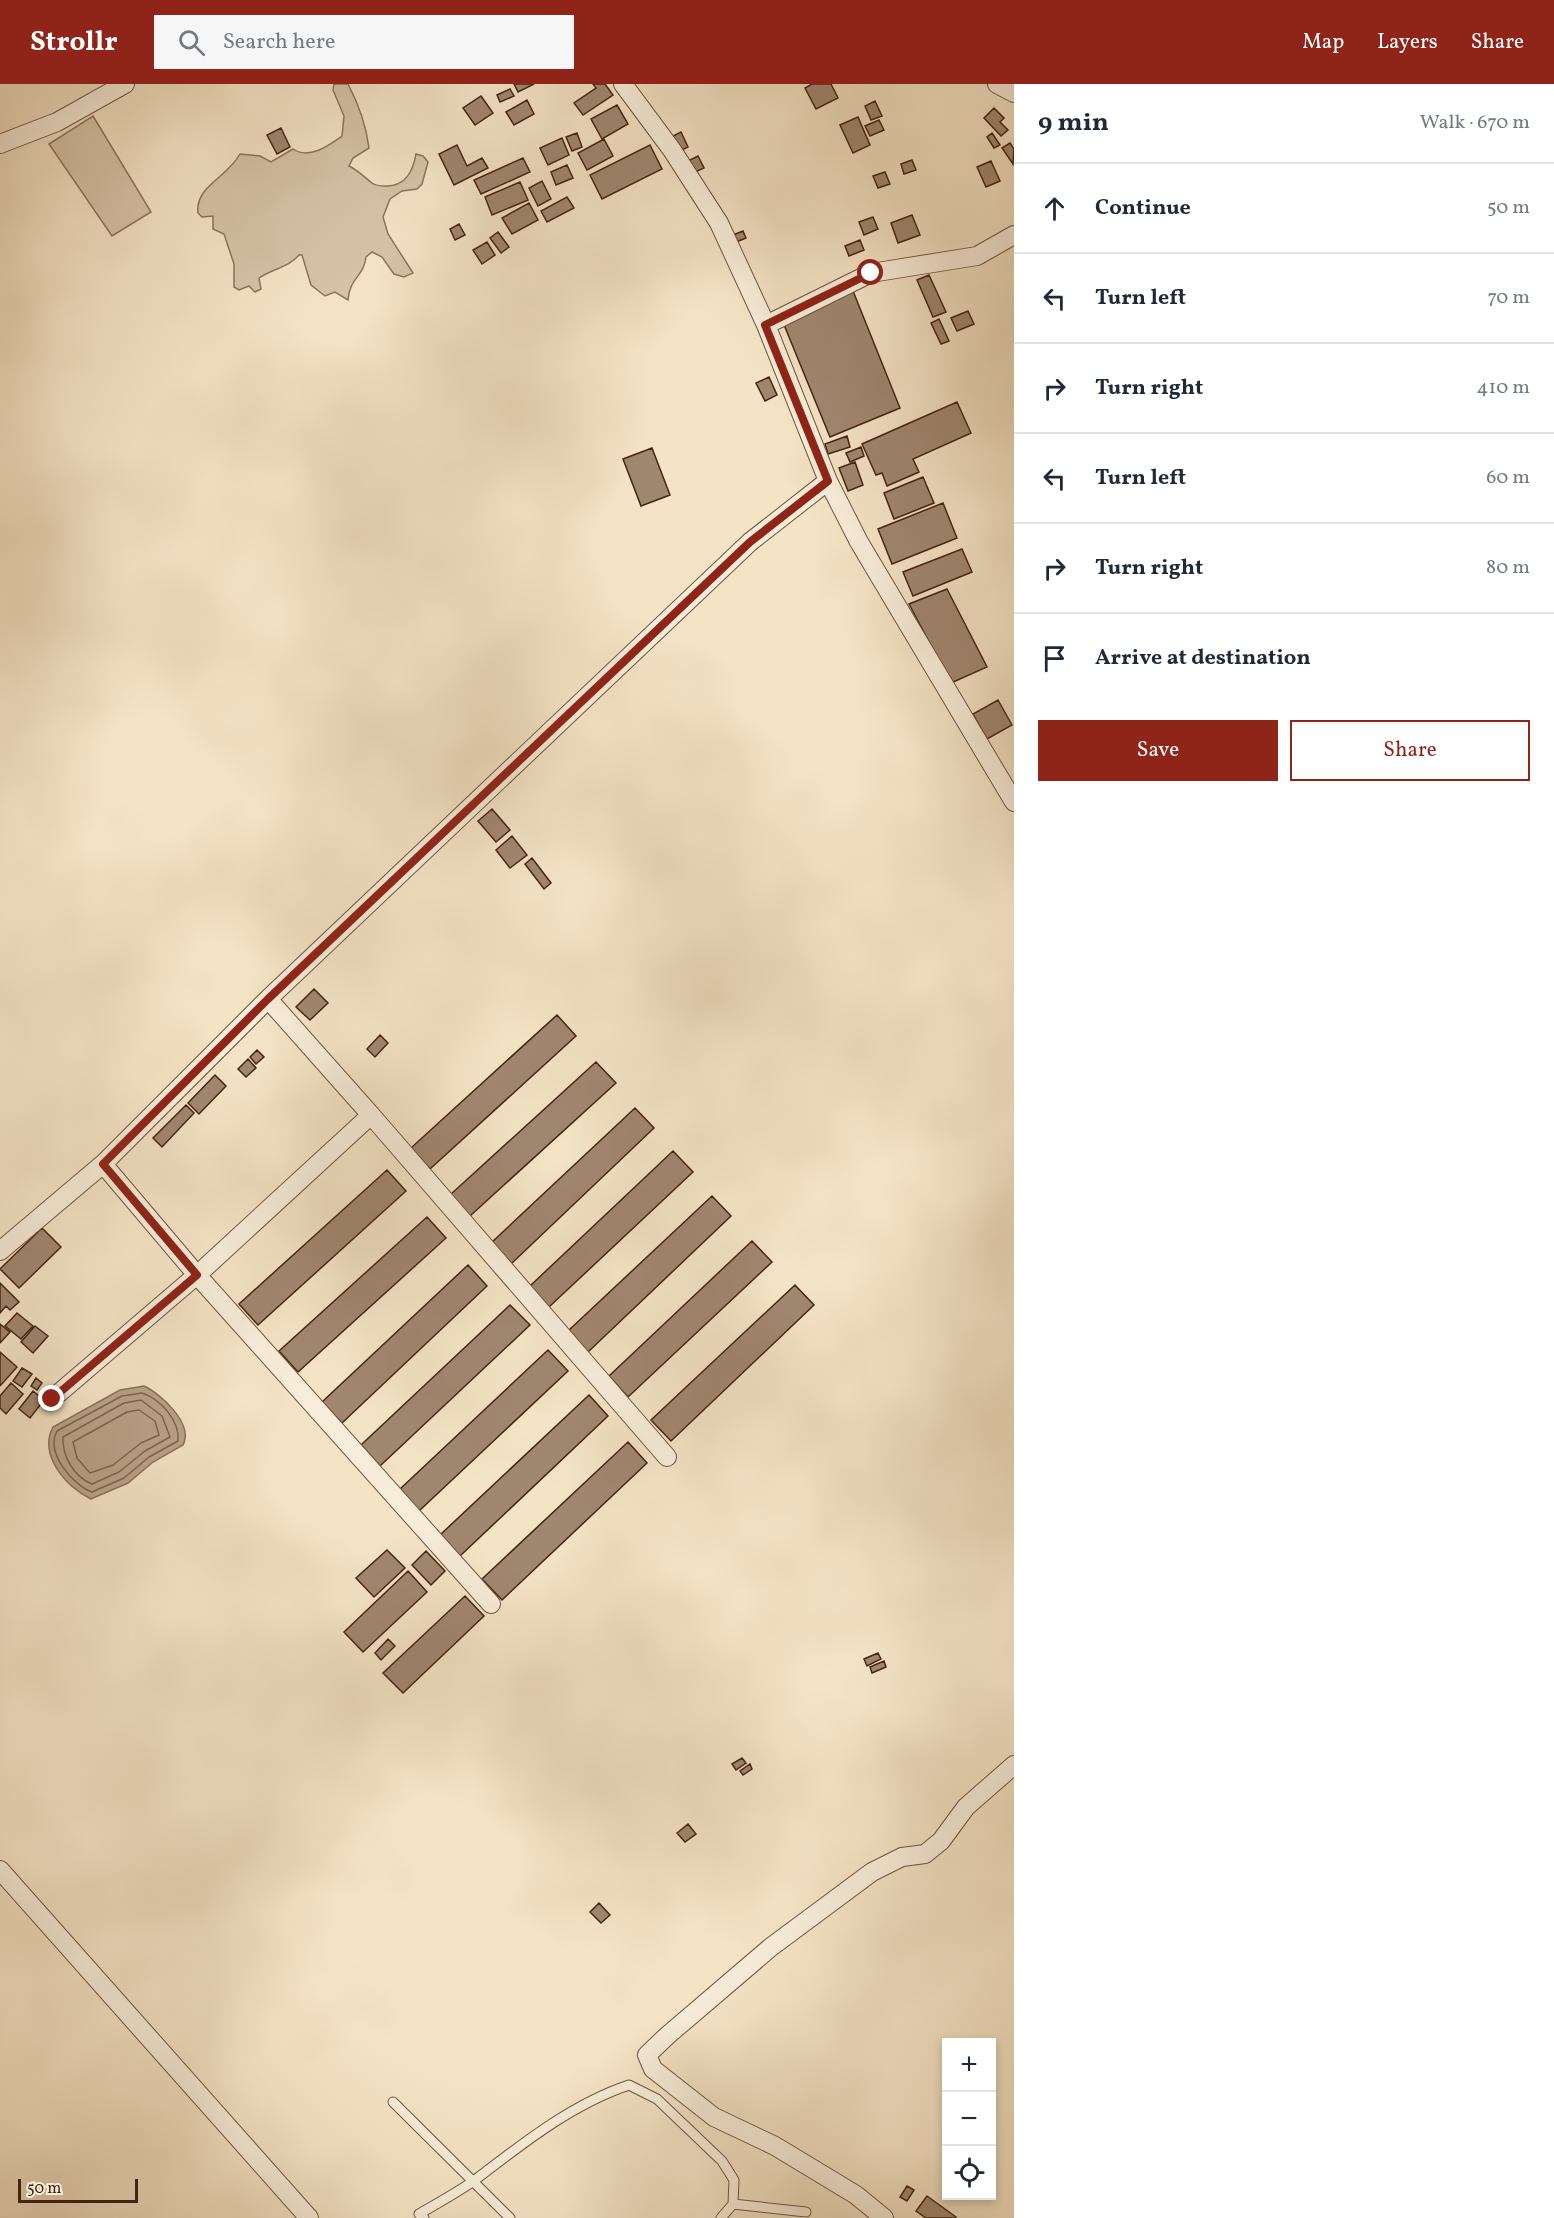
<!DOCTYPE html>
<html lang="en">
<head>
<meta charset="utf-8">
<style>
  body { margin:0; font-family:Vollkorn,serif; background:#f6f6f7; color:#1f2937 }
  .controls { position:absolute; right:18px; bottom:18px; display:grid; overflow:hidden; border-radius:0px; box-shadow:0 3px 9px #0003 }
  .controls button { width:54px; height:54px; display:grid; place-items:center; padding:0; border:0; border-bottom:2px solid #e0e1e3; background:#fff; color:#1f2937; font:30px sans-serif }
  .scale { position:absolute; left:18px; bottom:15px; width:120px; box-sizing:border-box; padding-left:6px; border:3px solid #462413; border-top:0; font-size:16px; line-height:21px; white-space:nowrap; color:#462413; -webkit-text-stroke:4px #f8edd9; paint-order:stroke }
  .stop { position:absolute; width:18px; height:18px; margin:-14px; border:4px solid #8f2418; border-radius:50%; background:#fff }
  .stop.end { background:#8f2418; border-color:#fff; box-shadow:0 2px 6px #0008 }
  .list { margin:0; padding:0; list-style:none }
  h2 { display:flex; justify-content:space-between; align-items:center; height:78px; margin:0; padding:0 24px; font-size:26px }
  h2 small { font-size:20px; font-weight:400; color:#747a83 }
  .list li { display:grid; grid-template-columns:39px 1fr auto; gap:18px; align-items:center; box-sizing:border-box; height:90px; padding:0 24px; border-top:2px solid #e0e1e3 }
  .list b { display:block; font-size:22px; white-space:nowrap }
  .list em { font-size:20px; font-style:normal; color:#747a83 }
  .actions { display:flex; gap:12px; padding:18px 24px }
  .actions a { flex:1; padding:14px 0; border:2px solid #8f2418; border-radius:0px; text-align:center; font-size:21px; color:#8f2418 }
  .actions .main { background:#8f2418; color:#fff }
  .icon { flex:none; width:33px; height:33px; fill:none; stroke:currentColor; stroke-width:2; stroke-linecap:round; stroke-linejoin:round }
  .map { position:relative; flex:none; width:1014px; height:2134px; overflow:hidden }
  header { display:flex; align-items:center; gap:36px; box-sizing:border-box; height:84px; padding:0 30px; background:#8f2418; color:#fff }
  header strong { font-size:28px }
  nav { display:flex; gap:33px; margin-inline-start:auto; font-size:21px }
  .search { width:420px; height:54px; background:#f6f6f7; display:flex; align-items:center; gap:15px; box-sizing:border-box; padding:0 21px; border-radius:0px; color:#747a83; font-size:22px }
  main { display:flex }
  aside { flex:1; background:#fff }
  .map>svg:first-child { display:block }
</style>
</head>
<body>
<header>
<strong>Strollr</strong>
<div class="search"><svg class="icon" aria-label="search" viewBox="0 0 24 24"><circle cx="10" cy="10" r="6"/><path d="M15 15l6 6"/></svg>Search here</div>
<nav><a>Map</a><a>Layers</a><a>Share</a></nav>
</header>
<main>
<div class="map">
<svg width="1014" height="2134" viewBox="0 0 1014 2134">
  <rect width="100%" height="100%" fill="#f4e3c5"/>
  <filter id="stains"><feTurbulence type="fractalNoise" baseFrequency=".00333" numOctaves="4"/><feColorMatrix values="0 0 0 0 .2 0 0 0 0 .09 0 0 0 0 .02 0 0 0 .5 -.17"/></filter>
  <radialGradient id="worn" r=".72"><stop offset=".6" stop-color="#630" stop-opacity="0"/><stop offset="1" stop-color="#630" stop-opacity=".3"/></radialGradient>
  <path fill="#d6c3a7" stroke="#8e745d" stroke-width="1.5" d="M334 0H348C359 21 366 40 369 64L353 74 349 82C359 87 364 93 372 99 376 102 382 102 386 102 406 102 413 87 416 70L423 72 428 78 422 100 417 105 402 107 390 115 383 133 388 150 413 189 404 193 394 190 382 173 372 168 366 173C364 192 349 195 348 216L335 208 325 212 311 201 302 171H299C289 183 272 185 259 194L261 205 255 208 249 202 239 206 234 203V180L224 150 213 145V132L202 133 198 129C195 102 227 94 240 70L260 72 271 78 293 65C309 76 328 62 342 52L344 32 333 6Z
    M93 32 151 128 112 152 49 60Z"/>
  <path fill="#b9a288" stroke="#8b7059" stroke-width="1.5" d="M144 1302C161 1310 194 1340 183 1361L153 1378 128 1399 91 1415C67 1404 38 1371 53 1343L120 1306Z"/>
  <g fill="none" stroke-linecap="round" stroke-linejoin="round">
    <path stroke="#80634e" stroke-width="1.5" d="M142 1309C160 1315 180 1336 178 1357L149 1373 124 1394 92 1408C73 1401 45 1369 57 1347L122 1312Z
      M141 1316 162 1332 170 1353 145 1367 119 1388 92 1400C74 1393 62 1372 63 1353L124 1319Z
      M139 1326 155 1337 159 1351 141 1359 113 1381 90 1389 77 1374 73 1358 127 1328Z"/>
  </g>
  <path fill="#a08770" stroke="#462413" stroke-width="1.5" d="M514 0H534L518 8Z
    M593 0H605L613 11 583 31 574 19 596 4Z
    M812 0H831L838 14 816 25 805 4Z
    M510 5 514 12 500 18 497 11Z
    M481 12 493 29 475 41 463 24Z
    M527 16 534 30 514 41 506 28Z
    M875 17 882 32 871 36 865 22Z
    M617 21 628 40 602 55 591 35Z
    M994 24 1004 34 1000 38 1008 46 1001 52 984 34Z
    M858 33 870 61 853 69 840 41Z
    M879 36 884 46 870 52 865 42Z
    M281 44 290 63 277 70 267 51Z
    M681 48 688 63 678 68 671 53Z
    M577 49 582 63 572 67 566 53Z
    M992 49 1000 61 994 64 987 53Z
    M562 54 569 71 548 81 540 64Z
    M604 55 613 72 587 86 578 69Z
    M1010 59 1014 65 1013 80 1002 64Z
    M457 61 467 82 482 74 488 84 454 101 439 70Z
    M650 61 662 85 602 115 590 91Z
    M698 72 704 84 691 90 686 78Z
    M523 74 530 88 481 110 474 96Z
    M912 76 916 86 904 90 901 80Z
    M991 77 1000 97 986 103 977 83Z
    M567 81 573 94 556 101 551 88Z
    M885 88 890 100 878 104 873 92Z
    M542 97 551 115 538 122 529 104Z
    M520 98 528 116 492 131 485 113Z
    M567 113 574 124 547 138 541 127Z
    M529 119 538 136 512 150 502 134Z
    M912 131 920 151 898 159 891 139Z
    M873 133 878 145 864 151 859 138Z
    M459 140 465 151 455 156 450 145Z
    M743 147 746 154 736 158 733 151Z
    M498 148 509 163 501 169 490 154Z
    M860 156 864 166 849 172 845 162Z
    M487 158 495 171 482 180 473 166Z
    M929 191 946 228 933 233 917 196Z
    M853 207 900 324 830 353 782 236Z
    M968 227 974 240 957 247 951 234Z
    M939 235 949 257 941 260 931 239Z
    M769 293 777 311 765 317 756 299Z
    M957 318 971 349 913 375 919 388 887 402 882 389 876 391 862 360Z
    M847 352 850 363 828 370 825 360Z
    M861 363 864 372 850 378 846 369Z
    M652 364 670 411 641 422 623 375Z
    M855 378 863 401 848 407 839 384Z
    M923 393 934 419 894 435 884 409Z
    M943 419 957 454 892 480 878 445Z
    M962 465 972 488 913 512 903 488Z
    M947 505 987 583 951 599 909 520Z
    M998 616 1012 641 987 655 973 630Z
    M492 725 510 746 496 758 478 737Z
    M512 752 527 771 510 784 496 766Z
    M532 774 551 799 544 805 525 780Z
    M314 905 328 919 310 936 296 923Z
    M557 931 576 952 430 1085 411 1064Z
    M380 951 388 959 375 973 367 965Z
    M257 966 264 973 256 980 250 973Z
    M248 975 256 984 246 993 238 985Z
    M596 978 616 999 470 1132 450 1111Z
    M215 991 226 1002 199 1030 188 1019Z
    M186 1021 194 1029 162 1063 153 1054Z
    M635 1024 654 1044 511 1180 491 1159Z
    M673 1067 693 1088 549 1223 530 1202Z
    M387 1086 406 1107 258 1241 239 1220Z
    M712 1112 731 1132 588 1268 568 1247Z
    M427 1133 446 1154 298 1288 279 1267Z
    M42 1144 61 1163 19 1204 0 1185Z
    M752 1157 772 1178 628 1313 609 1292Z
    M468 1181 487 1202 342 1339 322 1318Z
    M0 1199 19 1218 10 1226 6 1222 0 1229Z
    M795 1201 814 1221 671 1357 651 1336Z
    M510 1221 530 1241 380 1382 361 1361Z
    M17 1229 33 1242 21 1255 5 1242Z
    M0 1240 10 1248 0 1259Z
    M35 1242 48 1252 33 1269 21 1258Z
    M548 1266 568 1287 419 1427 399 1406Z
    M0 1268 17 1283 0 1302Z
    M22 1284 32 1290 22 1303 13 1297Z
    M36 1294 42 1299 37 1306 31 1302Z
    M11 1299 23 1310 6 1330 0 1324V1312Z
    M33 1307 44 1316 30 1334 19 1325Z
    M589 1311 608 1332 460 1472 440 1451Z
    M628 1358 647 1379 502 1516 482 1495Z
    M387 1466 405 1484 374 1513 356 1494Z
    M426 1467 445 1487 431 1501 412 1481Z
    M408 1487 427 1508 363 1568 344 1548Z
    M465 1512 484 1532 403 1609 383 1589Z
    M388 1555 395 1562 381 1576 375 1569Z
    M878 1569 881 1575 867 1582 864 1575Z
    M884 1577 886 1583 872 1589 870 1583Z
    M742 1674 746 1679 736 1686 732 1680Z
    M750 1680 752 1685 743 1691 740 1687Z
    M688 1740 696 1750 685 1758 677 1749Z
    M599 1819 610 1831 601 1839 590 1828Z
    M907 2102 914 2106 907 2117 900 2113Z
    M927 2112 956 2133 955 2134H926L916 2127Z"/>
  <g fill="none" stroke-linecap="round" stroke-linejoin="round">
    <defs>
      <path id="service" d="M393 2018 510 2134
        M424 2134 419 2130C438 2119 458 2108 475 2096 522 2060 572 2020 629 2001L657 2015 722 2077 734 2096 733 2120
        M721 2134 733 2120 806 2128"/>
      <path id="minor" d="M623 0 672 66 719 139 766 241 828 397 859 458 1014 718
        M997 0 1014 9
        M0 60 57 38 125 0
        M766 241 871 189 977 172 1014 151
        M268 915 371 1031
        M103 1080 197 1191 491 1520
        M0 1167 103 1080 268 915 750 458 828 397
        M52 1315 197 1191 371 1031 667 1373
        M0 1786 309 2134
        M884 2134 856 2111 775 2062 714 2033 653 1985 647 1971 668 1951 771 1863 872 1788 902 1773 925 1770 941 1757 966 1723 1014 1681"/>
    </defs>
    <use href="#service" stroke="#725440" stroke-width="11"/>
    <use href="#minor" stroke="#725440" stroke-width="20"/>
    <use href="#service" stroke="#f8edd9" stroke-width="9"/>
    <use href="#minor" stroke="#f8edd9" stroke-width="18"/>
  </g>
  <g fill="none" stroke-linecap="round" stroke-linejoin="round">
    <path stroke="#8f2418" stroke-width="8" d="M52 1315 197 1191 103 1080 268 915 750 458 828 397 765 241 871 189"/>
  </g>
  <rect width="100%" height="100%" filter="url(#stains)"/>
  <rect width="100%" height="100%" fill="url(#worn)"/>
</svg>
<div class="controls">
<button>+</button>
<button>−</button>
<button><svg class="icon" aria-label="locate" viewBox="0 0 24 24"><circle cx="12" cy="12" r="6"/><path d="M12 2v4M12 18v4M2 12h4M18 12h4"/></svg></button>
</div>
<div class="scale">50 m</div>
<div class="stop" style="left:871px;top:189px"></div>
<div class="stop end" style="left:52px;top:1315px"></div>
</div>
<aside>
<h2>9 min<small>Walk · 670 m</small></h2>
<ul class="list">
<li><svg class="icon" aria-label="ahead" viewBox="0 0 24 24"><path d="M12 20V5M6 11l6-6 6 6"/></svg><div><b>Continue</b></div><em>50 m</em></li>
<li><svg class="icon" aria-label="left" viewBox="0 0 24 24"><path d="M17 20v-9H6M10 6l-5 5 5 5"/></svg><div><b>Turn left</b></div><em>70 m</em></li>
<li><svg class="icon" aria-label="right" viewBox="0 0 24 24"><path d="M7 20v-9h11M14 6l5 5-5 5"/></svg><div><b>Turn right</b></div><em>410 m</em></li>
<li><svg class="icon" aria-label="left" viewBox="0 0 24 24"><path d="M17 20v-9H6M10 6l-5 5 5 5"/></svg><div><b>Turn left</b></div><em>60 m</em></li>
<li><svg class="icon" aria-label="right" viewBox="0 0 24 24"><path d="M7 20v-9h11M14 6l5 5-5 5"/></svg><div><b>Turn right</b></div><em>80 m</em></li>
<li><svg class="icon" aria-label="arrive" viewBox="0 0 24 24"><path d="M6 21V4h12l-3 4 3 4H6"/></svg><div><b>Arrive at destination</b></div></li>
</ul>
<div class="actions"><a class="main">Save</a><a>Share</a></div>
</aside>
</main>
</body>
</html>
